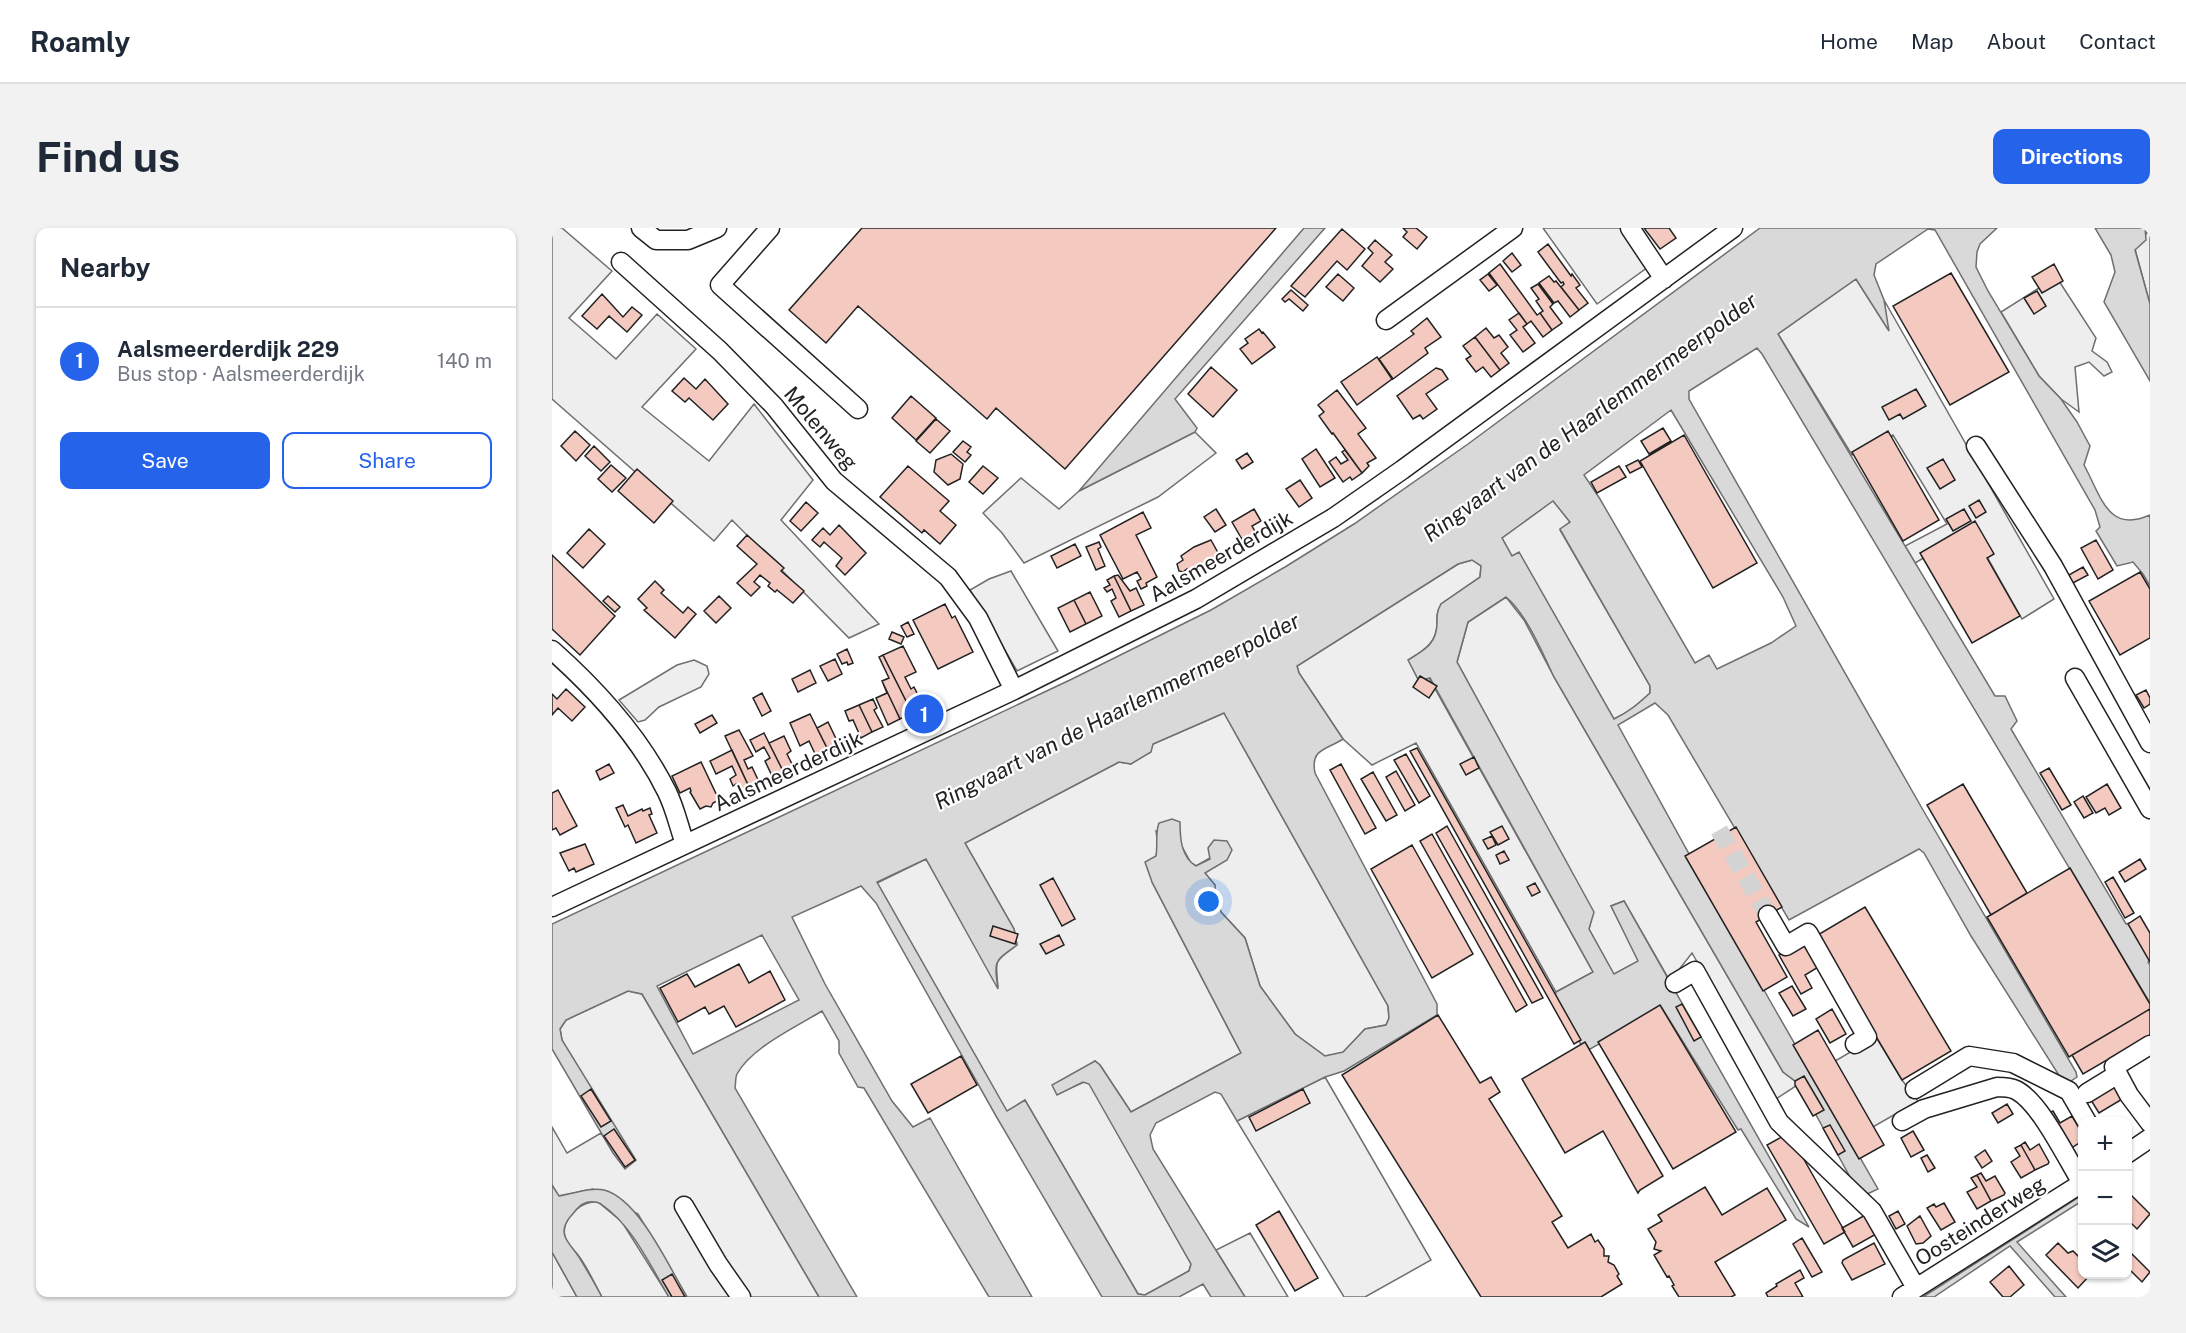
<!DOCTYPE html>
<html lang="en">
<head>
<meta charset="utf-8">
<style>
  body { margin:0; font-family:"Public Sans",sans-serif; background:#f2f2f3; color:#1f2937 }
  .controls { position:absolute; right:18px; bottom:18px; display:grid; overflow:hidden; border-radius:12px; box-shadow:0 2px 4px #0004 }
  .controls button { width:54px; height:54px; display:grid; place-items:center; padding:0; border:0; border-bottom:2px solid #e0e1e3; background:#fff; color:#1f2937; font:30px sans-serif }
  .you { position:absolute; left:657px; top:674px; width:21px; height:21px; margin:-15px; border:4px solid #fff; border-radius:50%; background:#1a73e8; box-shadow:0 0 0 9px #1a73e833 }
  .badge { display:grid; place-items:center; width:39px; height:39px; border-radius:50%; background:#2563eb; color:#fff; font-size:20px; font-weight:700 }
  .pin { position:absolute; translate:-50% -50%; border:3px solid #fff; box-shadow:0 2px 6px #0006 }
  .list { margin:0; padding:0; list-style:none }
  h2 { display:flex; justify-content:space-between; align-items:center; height:78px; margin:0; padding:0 24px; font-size:26px }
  h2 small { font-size:20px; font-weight:400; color:#747a83 }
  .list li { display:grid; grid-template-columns:39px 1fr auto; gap:18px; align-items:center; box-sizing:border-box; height:108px; padding:0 24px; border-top:2px solid #e0e1e3 }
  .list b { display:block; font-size:22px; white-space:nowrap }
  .list p { margin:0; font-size:20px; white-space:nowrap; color:#747a83 }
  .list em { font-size:20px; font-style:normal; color:#747a83 }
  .actions { display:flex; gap:12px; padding:18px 24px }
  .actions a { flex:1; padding:14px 0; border:2px solid #2563eb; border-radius:12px; text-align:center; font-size:21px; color:#2563eb }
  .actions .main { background:#2563eb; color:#fff }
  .icon { flex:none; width:33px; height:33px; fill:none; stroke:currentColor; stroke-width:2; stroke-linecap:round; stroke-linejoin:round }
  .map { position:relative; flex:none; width:1598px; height:1069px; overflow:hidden; border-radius:12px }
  header { display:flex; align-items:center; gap:36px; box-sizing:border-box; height:84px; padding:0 30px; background:#fff; border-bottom:2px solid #e0e1e3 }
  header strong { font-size:28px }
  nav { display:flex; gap:33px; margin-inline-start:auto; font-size:21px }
  .intro { display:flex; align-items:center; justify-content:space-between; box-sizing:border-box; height:144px; padding:0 36px }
  h1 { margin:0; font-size:42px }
  .button { padding:15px 27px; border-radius:12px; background:#2563eb; color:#fff; font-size:21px; font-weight:700 }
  main { display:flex; gap:36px; padding:0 36px }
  aside { flex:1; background:#fff; border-radius:12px; box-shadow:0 2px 4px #0004 }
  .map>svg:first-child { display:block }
</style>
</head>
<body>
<header>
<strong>Roamly</strong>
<nav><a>Home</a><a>Map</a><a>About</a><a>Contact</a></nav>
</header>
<div class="intro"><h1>Find us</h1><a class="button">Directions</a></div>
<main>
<aside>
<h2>Nearby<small></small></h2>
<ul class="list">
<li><span class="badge">1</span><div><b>Aalsmeerderdijk 229</b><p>Bus stop · Aalsmeerderdijk</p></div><em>140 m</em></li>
</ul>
<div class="actions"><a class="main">Save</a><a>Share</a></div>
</aside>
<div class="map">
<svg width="1598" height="1069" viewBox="0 0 1598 1069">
  <rect width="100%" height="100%" fill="#fff"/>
  <path fill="#eee" stroke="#6f6f6f" stroke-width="1.5" d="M0 0H10L60 43 17 90 64 131 105 86 144 121 90 179 157 233 202 176 261 252 229 292 327 396 297 410 180 292 162 313 0 171Z
    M991 0H1069L1096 39 1045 76Z
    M1593 0H1598V76L1583 21 1595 5Z
    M1304 51 1336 101 1332 72 1502 371 1470 391 1420 302 1363 335 1353 318 1395 296 1341 207 1300 227 1226 106Z
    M1507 53 1544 110 1540 123 1555 134 1560 144 1552 148 1537 134 1523 139 1527 184 1509 171 1487 148 1449 84 1487 60Z
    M643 204 664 225 606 269 472 335 450 305 431 285 469 250 507 281 527 263Z
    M1001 272 1018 294 1008 302 1098 458V465C1086 476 1077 484 1062 491L967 325 960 328 950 310Z
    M920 332 929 338 928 349 889 376C885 383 885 388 885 395 885 415 872 422 857 432L867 453 877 450 1041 744 1004 764 864 515 820 537 791 511 747 445 745 438 906 336Z
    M459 343 506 423 465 443 418 362 437 351Z
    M954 369 972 392 1002 449 1231 844 1247 856 1224 871 1140 725 1118 753 1072 673 1059 678 1087 733 1062 747 1037 701 1041 684 905 434 916 394Z
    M142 432 155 438 157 446 149 459 107 479 93 492 86 494 67 472 125 437Z
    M672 485 836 778 837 790 834 797 813 801 791 825 773 828 743 806 708 758 693 710 669 684 664 671 663 657 653 645 658 630 644 638 639 635 628 615 604 603 606 617 600 654 689 825 579 884 548 837 543 833 505 866 532 854 537 855 639 1036 637 1043 593 1067 586 1066 473 872 455 884 325 655 374 631 446 759C443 730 442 734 465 717L462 701 413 615 567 534 579 536 601 516Z
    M76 763 90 766 267 1069H135L86 986 41 961 6 968 0 957V899L15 925 49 905 73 940 10 812 8 801 14 792Z
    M773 849 879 1032 813 1069H792L685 893Z
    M40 974H46L70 994 117 1069H50C42 1055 36 1040 26 1027 22 1022 17 1018 14 1012 7 994 24 977 40 974Z
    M698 1005 736 1069H693L664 1022Z
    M0 1024 25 1069H0Z"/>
  <path fill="#ededed" stroke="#6f6f6f" stroke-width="1.5" d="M1324 809 1350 852 1366 873 1321 899 1283 833Z"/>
  <path fill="#d9d9d9" stroke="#6f6f6f" stroke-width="1.5" fill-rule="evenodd" d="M752 0H773L623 171 645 200 643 204 527 263Z
    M1208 0H1445L1428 16 1425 24 1424 39 1436 63 1487 148 1509 171 1525 194 1538 218 1532 237C1549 268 1556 306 1598 287V358L1591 346 1581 334 1565 338 1544 303 1548 299 1543 282 1383 2 1376 1 1324 36 1322 47 1332 72 1337 103 1304 51 1226 106 1443 468H1453L1465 493 1459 501 1574 696 1585 693 1598 732 1596 734 1598 737V775L1210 126 1205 120 1137 163V171L1371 582 1524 844 1525 849 1513 857 1419 708 1372 625 1367 621 1237 692 1116 487 1103 475 1066 497 1217 771 1326 961 1309 969 1247 856 1231 844 1002 449C991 426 974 385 954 369L916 394 905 434 1042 684 1037 701 1062 746 1086 733 1059 678 1072 673 1257 999 1244 991 1189 901 1186 902 1110 780 1033 824 1003 768 1004 764 1041 744 878 450 867 453 856 432C872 422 885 416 885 395 885 387 885 383 889 376L928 349 929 338 920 332 906 336 745 438 747 445 791 511C774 522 758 521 763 545L885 776V787L792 843 773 849 685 893 669 866 663 864 604 895 598 907 601 921 693 1069H659L651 1056 627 1069H550L444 888 324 675 309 658 240 689 273 756 340 873 361 899 378 890 480 1069H437L312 860 306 859 287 825V813L270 783C244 799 200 819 185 846 183 850 184 856 183 860L305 1069H267L90 766 76 763 14 792 8 801 10 812 84 932 73 941 61 925 0 821V696L518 452 659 382 733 339 802 296 916 216ZM1119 182 1231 369 1244 398 1219 415 1165 441 1157 427 1143 435 1048 271 1032 247ZM1001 273 1018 294 1008 301 1098 458V465C1086 476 1077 484 1062 491L967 324 960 328 950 310ZM672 485 836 778 837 790 834 797 813 801 791 824 773 828 743 806 708 758 693 710 669 684 664 671 663 657 653 645 675 632 680 622 675 613 662 612 656 620 658 631 644 638C629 629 628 610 628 594L620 591 607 595C603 605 606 616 604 628L593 634 600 654 689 825 579 884 548 837 543 833 500 857 505 867 531 854 537 856 639 1036 637 1043 593 1067 586 1066 473 872 455 883 325 654 374 631 446 761C442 731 442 734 465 717L462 701 413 615 567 534 579 536 599 524 601 516ZM210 707 247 772 141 826 105 758Z
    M1543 0H1593L1594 12 1583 22 1598 76V153L1552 74 1563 44 1559 27Z
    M0 957 7 968C22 966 37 959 52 962 87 971 117 1039 135 1069H117C98 1037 80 997 49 976 44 973 36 973 31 976 26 978 22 985 18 989 4 1007 18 1015 27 1029 35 1042 43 1056 50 1069H25L0 1024Z
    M1530 967V973L1465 1014 1514 1069H1503L1458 1018 1382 1069H1371Z"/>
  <path fill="#f3c9c0" stroke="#222" stroke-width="1.5" d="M310 0H724L513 241 444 180 435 191 306 78 274 115 237 82Z
    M851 0H864L875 9 865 21 851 9 855 4Z
    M1092 0H1117L1124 10 1108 21Z
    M790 1 813 21 795 42 785 33 753 69 739 58Z
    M823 12 840 27 833 34 841 41 828 54 810 38 821 25 816 20Z
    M996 16 1019 48 1020 46 1028 57 1024 60 1036 75 1027 82 1009 59 1012 56 1011 54 1009 55 986 24Z
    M960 25 969 37 960 44 951 33Z
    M948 36 985 87 988 85 1000 102 991 109 979 93 975 96 937 45Z
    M1502 36 1511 53 1490 65 1480 49Z
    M1399 45 1457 144 1398 177 1341 78Z
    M786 46 802 60 791 73 774 59Z
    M936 46 945 57 937 63 928 52Z
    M997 48 1002 54 1004 53 1027 82 1018 89 1006 73 1002 75 987 55Z
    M986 56 1001 76 998 79 1010 95 1000 102 988 85 991 83 984 73 987 71 979 60Z
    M739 62 756 77 751 83 737 71 733 74 730 71Z
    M1485 63 1494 78 1482 86 1472 70Z
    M50 66 71 89 80 79 90 87 75 104 57 88 45 101 30 88Z
    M967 85 975 96 971 99 983 115 971 124 958 107 965 102 957 92Z
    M875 90 889 109 873 120 876 125 841 151 827 131 862 106 859 103Z
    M934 100 942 110 947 107 956 119 949 125 957 135 948 142 923 109Z
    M707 101 710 105 711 104 723 119 700 136 688 121 696 115 693 111Z
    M923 109 948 142 939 149 931 139 924 144 914 131 919 128 911 118Z
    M825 129 840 151 805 177 789 154Z
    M659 139 685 162 661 189 636 166Z
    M884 140 890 142 896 151 874 166 885 181 871 191 868 187 861 191 845 168Z
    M132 150 144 161 153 151 176 176 161 192 137 170 133 174 120 163Z
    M1364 161 1374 178 1351 191 1348 186 1337 192 1330 179Z
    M785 162 814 200 806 206 824 230 815 235 817 238 810 245 781 205 780 206 767 188 772 184 766 177Z
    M359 168 384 190 364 212 340 190Z
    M384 191 398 203 378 225 364 213Z
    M1111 200 1119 213 1097 226 1089 213Z
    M23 203 38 217 24 233 9 218Z
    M1336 203 1387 292 1351 313 1300 224Z
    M1132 207 1205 335 1161 360 1088 233Z
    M411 213 419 219 415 224 419 227 413 234 401 224Z
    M42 218 58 234 49 243 33 228Z
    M764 221 783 250 768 259 750 231Z
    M793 222 810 245 800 252 798 249 791 254 777 234 784 229 789 236 796 232 790 224Z
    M695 225 701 234 690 241 684 232Z
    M399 226 411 236 408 251 396 257 382 244 384 232Z
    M1391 231 1403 252 1388 261 1375 240Z
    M1086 232 1090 239 1078 245 1074 238Z
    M59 237 74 250 60 264 46 251Z
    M356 238 397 273 388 283 404 297 388 316 372 302 370 305 328 269Z
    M431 238 446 250 431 266 417 254Z
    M1067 238 1074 249 1045 265 1039 254Z
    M85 241 121 273 102 295 66 263Z
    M748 252 760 270 747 279 734 261Z
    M1427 272 1434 284 1424 290 1417 278Z
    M254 274 266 285 249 303 238 293Z
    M664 281 674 297 663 304 652 289Z
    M702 281 709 293 700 298 708 312 695 320 680 294Z
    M1412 281 1419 293 1401 303 1394 291Z
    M591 284 599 300 584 307 605 349 594 355 595 358 589 361 585 353 589 351 585 344 571 351 548 307Z
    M1423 293 1442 326 1435 330 1468 388 1420 415 1368 325Z
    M287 297 314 325 293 347 284 338 290 330 272 314 268 319 260 312 271 300 278 307Z
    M37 301 53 316 31 340 15 325Z
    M195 307 232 340 229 343 252 363 241 375 225 362 223 364 216 358 218 355 208 347 202 354 208 359 199 368 185 355 205 336 185 318Z
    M659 312 670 332 658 339 659 341 640 351 635 341 631 344 627 343 625 336 631 332 629 328 642 319Z
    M1544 312 1561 342 1546 351 1529 320Z
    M547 314 549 319 546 321 553 338 544 342 534 319Z
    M523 316 529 328 505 340 499 328Z
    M0 327 63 388 28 427 0 401Z
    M1531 339 1536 347 1519 356 1515 348Z
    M1588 344 1598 361V410L1568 427 1537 373Z
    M566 347 578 363 584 360 592 377 579 383 562 348Z
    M562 348 579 383 567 389 559 373 564 370 560 361 555 364 552 360 558 357 555 352Z
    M103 353 112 362 109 365 131 385 136 379 144 386 123 410 92 382 95 380 86 371Z
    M538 364 550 388 534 396 522 372Z
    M56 368 68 379 63 384 51 373Z
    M167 368 179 380 164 395 152 383Z
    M522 372 534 396 518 404 506 380Z
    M393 376 400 390 403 388 421 424 386 441 361 392Z
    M356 394 362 406 355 409 349 398Z
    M340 404 352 409 349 416 337 411Z
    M351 418 364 444 353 449 359 461 362 459 368 471 356 477 331 427Z
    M295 421 301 435 296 437 295 434 290 436 285 426Z
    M331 427 356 477 354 478 358 486 348 491 330 453 337 450 327 429Z
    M283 431 290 446 276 453 268 438Z
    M258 442 264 455 246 464 240 451Z
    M868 448 885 458 877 470 861 459Z
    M330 453 348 491 336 497 324 470 335 465Z
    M14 461 33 479 20 493 6 480 0 487V466L5 471Z
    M1594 462 1598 470V476L1592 480 1584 467Z
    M210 465 219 483 210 488 201 470Z
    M321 471 325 480 322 482 331 499 320 504 307 477Z
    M307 477 320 504 309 510 301 492 297 493 293 483Z
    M258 486 277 524 265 530 257 513 248 518 238 495Z
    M160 487 165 495 148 505 143 496Z
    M276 494 288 519 277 524 265 500Z
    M187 502 201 528 192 532 196 541 200 539 208 556 198 561 173 508Z
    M212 505 232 545 221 550 213 533 218 530 212 519 204 524 198 512Z
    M232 508 239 523 235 526 242 540 232 545 217 515Z
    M865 520 1029 812 1022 816 858 523Z
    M180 522 198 561 188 565 184 556 181 558 178 551 184 547 180 538 164 546 158 533Z
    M854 526 878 568 867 575 842 532Z
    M922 529 927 540 914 547 908 536Z
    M149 534 167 572 161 575 159 579 154 578 148 581 138 564 139 563 138 560 128 565 120 548Z
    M57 536 62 545 48 552 44 543Z
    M789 536 824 600 813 606 778 542Z
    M1497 540 1519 577 1510 582 1488 545Z
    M844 543 863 577 853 583 834 549Z
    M821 544 845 587 834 593 809 551Z
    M1411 556 1475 665 1439 687 1375 577Z
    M1555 556 1569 580 1557 587 1553 580 1544 585 1534 569Z
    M6 562 25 598 8 607 4 600 0 602V565Z
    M1531 568 1541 585 1532 590 1522 574Z
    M71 577 76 588 90 581 91 583 98 580 100 586 97 587 105 605 84 615 76 597 73 599 64 580Z
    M895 598 991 770 980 775 884 605Z
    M950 598 957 611 946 617 938 604Z
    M1184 599 1230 679 1204 694 1235 749 1211 763 1133 628Z
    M880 606 975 777 964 784 868 613Z
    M940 608 944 617 936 621 931 612Z
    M33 616 42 636 24 644 22 640 17 643 8 625Z
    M860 617 921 726 880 750 819 641Z
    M952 623 957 632 948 636 944 627Z
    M1588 631 1594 641 1573 654 1567 644Z
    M1518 640 1598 776V781L1517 829 1435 689Z
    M1561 649 1582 685 1573 690 1553 654Z
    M501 650 523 691 510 698 488 657Z
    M983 655 988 664 980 668 975 659Z
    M1313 679 1399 823 1350 852 1264 708Z
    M1588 688 1598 705V734L1576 696Z
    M441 698 466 706 463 716 438 708Z
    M507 707 512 717 494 726 488 716Z
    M1253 712 1268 738 1253 747 1260 760 1249 766 1227 727Z
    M187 736 197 755 218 743 233 772 184 799 172 778 157 786 153 779 126 794 108 760 135 746 143 759Z
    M1240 758 1254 781 1241 788 1227 765Z
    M1130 776 1149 809 1142 813 1124 779Z
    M1108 777 1184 904 1121 941 1046 814Z
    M1280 781 1294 806 1278 815 1264 791Z
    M1598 781V807L1531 846 1520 827Z
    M886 787 928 855 939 849 948 864 937 871 1010 988 1000 994 1016 1020 1039 1006 1043 1014 1046 1012 1052 1021V1028H1057L1056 1034 1062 1037 1067 1046 1065 1048 1070 1056 1049 1069H929L790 847Z
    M1266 802 1332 917 1307 931 1241 817Z
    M1033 814 1111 948 1088 962 1086 965 1051 903 1013 925 970 851Z
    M409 828 425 857 376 885 359 856Z
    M1252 848 1272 882 1261 888 1243 857V853Z
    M1561 853 1572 870 1547 885 1537 869Z
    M39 861 59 893 49 899 29 868Z
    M751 861 758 875 704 903 697 889Z
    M1455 876 1461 886 1446 895 1440 885Z
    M1501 883 1508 895 1520 888 1530 905V913L1518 921 1495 886Z
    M1278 897 1293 923 1286 927 1271 900Z
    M62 901 83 932 73 939 52 908Z
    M1361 903 1372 922 1359 929 1349 910Z
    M1237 905 1293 1004 1272 1016 1215 917Z
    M1473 914 1478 922 1487 916 1497 934 1496 936 1483 942 1469 917Z
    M1469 917 1483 942 1469 950 1459 934 1468 928 1463 920Z
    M1433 922 1440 933 1430 940 1423 929Z
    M1375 927 1383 940 1376 944 1369 930Z
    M1429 945 1434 953 1443 948 1453 965 1452 967 1439 973 1425 947Z
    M1425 947 1439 973 1425 981 1415 964 1425 959 1419 950Z
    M1153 959 1170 987 1215 960 1234 992 1163 1034 1183 1067 1179 1069H1127L1120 1058 1122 1057 1117 1048 1115 1049 1102 1027 1109 1023 1102 1021 1104 1014 1096 1001 1110 993 1106 987Z
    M1579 967 1598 986 1585 1001 1576 992V971Z
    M1392 975 1403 994 1389 1002 1375 980 1382 976 1384 979Z
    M727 983 766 1050 743 1063 704 997Z
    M1346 983 1353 996 1344 1001 1337 988Z
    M1315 986 1326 1005 1301 1019 1290 1000Z
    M1368 988 1379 1008 1371 1015 1364 1016 1355 998Z
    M1250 1010 1270 1044 1260 1049 1241 1016Z
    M1322 1015 1333 1036 1300 1052 1290 1035 1291 1032Z
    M1506 1015 1516 1025 1521 1023 1530 1032V1046L1538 1047 1526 1060 1494 1027Z
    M1580 1026 1598 1044 1590 1054 1576 1040V1031Z
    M1457 1038 1472 1057 1458 1069H1451L1438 1054Z
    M1248 1042 1252 1050 1243 1055 1251 1069H1216L1214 1065 1225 1058 1224 1056Z
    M120 1046 133 1069H120L110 1052Z"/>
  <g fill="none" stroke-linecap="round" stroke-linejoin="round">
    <path stroke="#d3d3d3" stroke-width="18" stroke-dasharray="18 9" stroke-linecap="butt" d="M1167 602 1216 687"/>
    <defs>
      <path id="minor" d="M89 0 104 12H136L165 0
        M218 0 168 57 306 181
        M1078 0 1112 51
        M69 34 168 123 222 178 282 253 396 349 426 390 462 462
        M834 92 961 0
        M1424 218 1501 338 1598 515
        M0 422C45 462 88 509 115 564 123 580 127 599 133 616
        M1523 450 1598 581
        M0 679 462 462 644 371 781 290 850 242 1181 0
        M1216 687 1234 718 1256 705 1315 809 1303 816
        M1123 755 1143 743 1227 894 1320 983 1364 1060
        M1598 817 1562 839 1577 867 1598 895
        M1363 861 1417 828 1461 835 1517 863 1535 894
        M1535 865 1566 846
        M1350 893 1372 881 1445 859C1452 859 1458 859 1464 862 1488 874 1515 931 1530 955
        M1576 925 1598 910
        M132 978 166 1036 189 1069
        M1350 1069 1530 955"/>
    </defs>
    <use href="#minor" stroke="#222" stroke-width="21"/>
    <use href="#minor" stroke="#fff" stroke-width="18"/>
  </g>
  <g text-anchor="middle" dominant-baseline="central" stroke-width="4.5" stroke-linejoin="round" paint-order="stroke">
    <g font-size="21" fill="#222" stroke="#fff">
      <text transform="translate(269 200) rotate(50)">Molenweg</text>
      <text transform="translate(669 328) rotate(-30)">Aalsmeerderdijk</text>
      <text transform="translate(236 543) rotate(-25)">Aalsmeerderdijk</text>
      <text transform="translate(1428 993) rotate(-32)">Oosteinderweg</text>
    </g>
    <g font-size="22" font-style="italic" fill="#222" stroke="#fff">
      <text transform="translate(1038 189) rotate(-36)">Ringvaart van de Haarlemmermeerpolder</text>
      <text transform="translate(565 483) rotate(-27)">Ringvaart van de Haarlemmermeerpolder</text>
    </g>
  </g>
</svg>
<div class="controls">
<button>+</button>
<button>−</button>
<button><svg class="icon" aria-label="layers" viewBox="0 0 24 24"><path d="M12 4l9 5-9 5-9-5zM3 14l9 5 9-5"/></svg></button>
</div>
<div class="you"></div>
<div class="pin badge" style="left:372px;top:486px">1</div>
</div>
</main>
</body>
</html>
